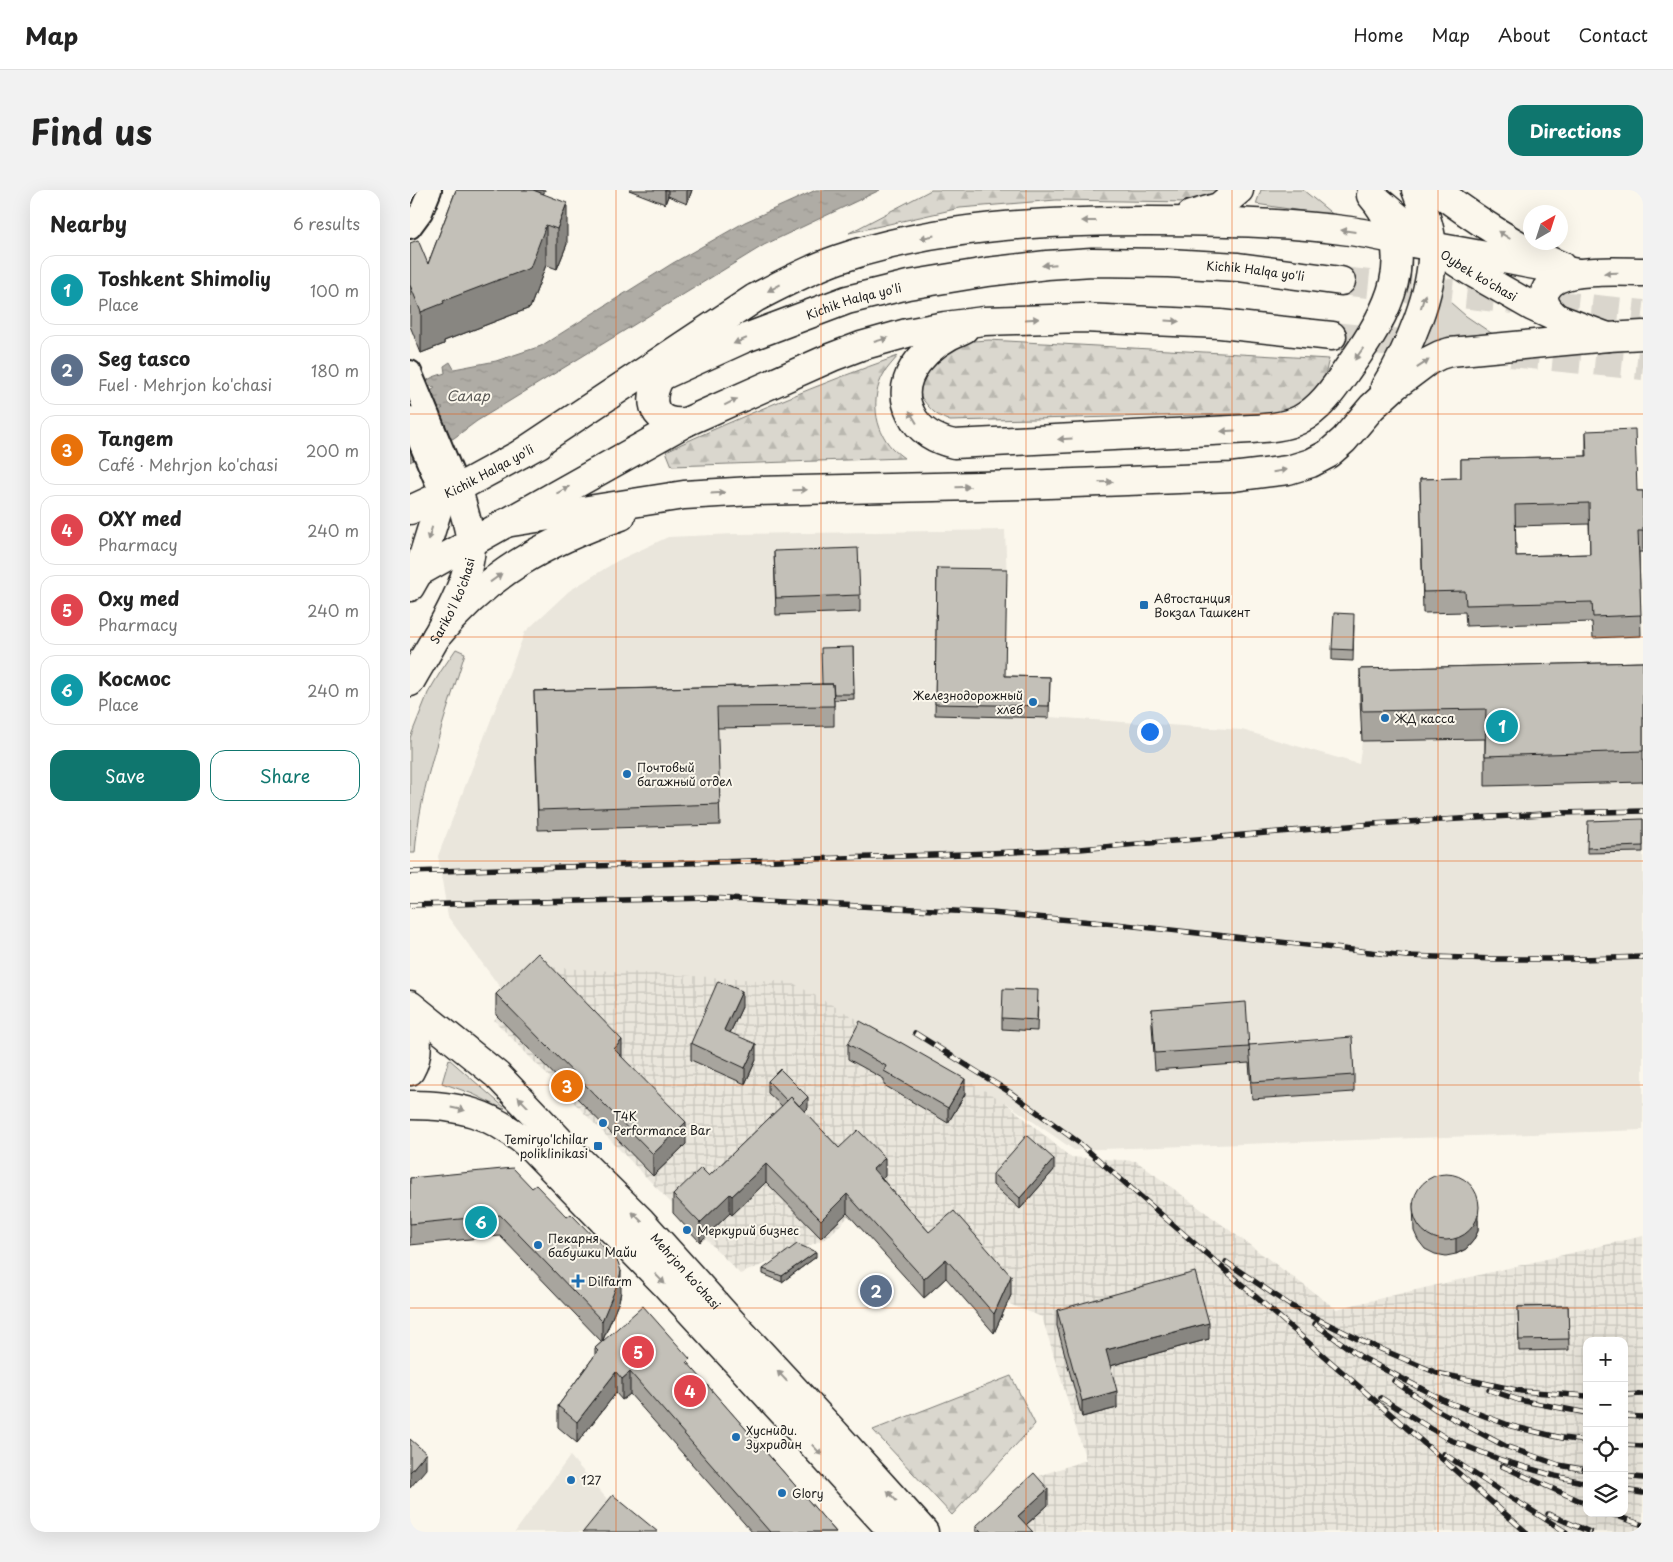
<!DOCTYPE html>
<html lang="en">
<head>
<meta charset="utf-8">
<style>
  body { margin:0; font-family:"Playpen Sans",sans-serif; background:#f2f2f2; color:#222 }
  .controls { position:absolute; right:15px; bottom:15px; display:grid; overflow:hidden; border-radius:10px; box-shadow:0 5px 20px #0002 }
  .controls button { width:45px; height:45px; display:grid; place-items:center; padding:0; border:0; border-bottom:1px solid #e0e0e0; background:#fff; color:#222; font:25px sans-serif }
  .compass { position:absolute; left:1113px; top:15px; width:45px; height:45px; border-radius:50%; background:#fff; box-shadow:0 5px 20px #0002; rotate:39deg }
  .you { position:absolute; left:739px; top:541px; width:18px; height:18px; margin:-12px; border:4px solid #fff; border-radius:50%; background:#1a73e8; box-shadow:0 0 0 8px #1a73e833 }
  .badge { display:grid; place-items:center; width:32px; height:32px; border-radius:50%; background:#0f766e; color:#fff; font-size:16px; font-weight:700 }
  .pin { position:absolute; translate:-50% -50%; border:2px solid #fff; box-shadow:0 1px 5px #0006 }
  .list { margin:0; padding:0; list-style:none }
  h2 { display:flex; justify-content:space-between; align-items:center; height:65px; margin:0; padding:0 20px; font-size:21px }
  h2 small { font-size:16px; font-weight:400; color:#767676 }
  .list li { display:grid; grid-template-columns:32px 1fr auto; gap:15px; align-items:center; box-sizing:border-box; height:70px; margin:0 10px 10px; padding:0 10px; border:1px solid #e0e0e0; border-radius:15px }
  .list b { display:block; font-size:19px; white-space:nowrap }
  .list p { margin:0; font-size:16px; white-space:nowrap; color:#767676 }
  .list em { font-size:16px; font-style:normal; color:#767676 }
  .actions { display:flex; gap:10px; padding:15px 20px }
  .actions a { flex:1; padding:11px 0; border:1px solid #0f766e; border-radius:15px; text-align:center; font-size:18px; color:#0f766e }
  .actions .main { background:#0f766e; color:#fff }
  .icon { flex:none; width:28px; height:28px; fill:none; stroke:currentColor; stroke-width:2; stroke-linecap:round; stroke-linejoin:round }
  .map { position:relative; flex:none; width:1233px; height:1342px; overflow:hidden; border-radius:15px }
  header { display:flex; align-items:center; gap:30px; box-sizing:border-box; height:70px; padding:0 25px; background:#fff; border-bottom:1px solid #e0e0e0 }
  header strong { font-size:24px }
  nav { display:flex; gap:28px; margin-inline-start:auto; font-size:18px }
  .intro { display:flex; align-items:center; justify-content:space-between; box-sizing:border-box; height:120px; padding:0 30px }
  h1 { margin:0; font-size:35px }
  .button { padding:12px 22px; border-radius:15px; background:#0f766e; color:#fff; font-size:18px; font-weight:700 }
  main { display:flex; gap:30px; padding:0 30px }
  aside { flex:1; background:#fff; border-radius:15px; box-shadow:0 5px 20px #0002 }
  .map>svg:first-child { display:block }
</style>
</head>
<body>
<header>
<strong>Map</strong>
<nav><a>Home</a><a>Map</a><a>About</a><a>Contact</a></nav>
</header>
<div class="intro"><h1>Find us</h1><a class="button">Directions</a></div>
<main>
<aside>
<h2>Nearby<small>6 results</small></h2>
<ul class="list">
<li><span class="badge" style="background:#0f9aa8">1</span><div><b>Toshkent Shimoliy</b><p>Place</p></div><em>100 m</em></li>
<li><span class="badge" style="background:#5c6f8a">2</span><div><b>Seg tasco</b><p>Fuel · Mehrjon ko'chasi</p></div><em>180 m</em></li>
<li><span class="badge" style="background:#e8710a">3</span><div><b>Tangem</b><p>Café · Mehrjon ko'chasi</p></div><em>200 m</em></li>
<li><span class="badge" style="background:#e0444e">4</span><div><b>OXY med</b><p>Pharmacy</p></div><em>240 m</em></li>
<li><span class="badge" style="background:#e0444e">5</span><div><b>Oxy med</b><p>Pharmacy</p></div><em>240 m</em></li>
<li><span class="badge" style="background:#0f9aa8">6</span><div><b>Космоc</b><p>Place</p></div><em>240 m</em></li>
</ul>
<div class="actions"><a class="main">Save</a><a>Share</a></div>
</aside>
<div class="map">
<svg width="1233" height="1342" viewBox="0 0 1233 1342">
  <defs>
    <pattern id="industrial-grid" width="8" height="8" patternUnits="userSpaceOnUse" patternTransform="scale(1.25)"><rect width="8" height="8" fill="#eae6dc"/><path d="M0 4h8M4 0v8" fill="none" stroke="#c8c5bc"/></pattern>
    <pattern id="forest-firs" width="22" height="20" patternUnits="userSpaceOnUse" patternTransform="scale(1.25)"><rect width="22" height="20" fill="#dad7ce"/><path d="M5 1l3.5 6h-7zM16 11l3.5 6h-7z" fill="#bab8b0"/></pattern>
    <pattern id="water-ripples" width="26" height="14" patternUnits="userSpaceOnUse" patternTransform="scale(1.25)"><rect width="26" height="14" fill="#afaca5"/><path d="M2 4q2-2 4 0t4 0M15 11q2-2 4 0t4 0" fill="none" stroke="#96938d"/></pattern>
  </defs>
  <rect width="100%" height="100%" fill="#fbf7ec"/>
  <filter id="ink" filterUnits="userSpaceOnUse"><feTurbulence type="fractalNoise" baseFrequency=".02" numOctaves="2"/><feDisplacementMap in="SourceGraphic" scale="10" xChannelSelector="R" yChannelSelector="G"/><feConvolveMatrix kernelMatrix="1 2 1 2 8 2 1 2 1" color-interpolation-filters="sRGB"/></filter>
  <g filter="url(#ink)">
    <path fill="#eae6dc" d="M595 340 597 390 595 526 639 527 832 540 949 574 952 551 950 510 1233 502V940L664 960 595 912 101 812 38 727 28 666 115 442 159 401 207 371 258 347 325 344Z
      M160 1266 203 1316 235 1342H105Z"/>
    <path fill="url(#industrial-grid)" fill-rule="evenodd" d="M137 777 381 792 595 912 660 967 726 971 926 1119 1233 1046V1342H572L631 1285 676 1270 632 1127 597 1113 470 995 417 1048 330 1084 84 830ZM1177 1151H1214V1323H1177Z"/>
    <path fill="#dad7ce" stroke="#7b7a75" d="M851 0H893L925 26 846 14Z
      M1026 100 1056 126 1090 149 1009 166 1022 135Z
      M46 459 55 463C35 528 10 595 5 663H0V548L18 503 31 481Z
      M39 869 95 918 93 919 63 904 32 893Z"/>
    <path fill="url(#forest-firs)" stroke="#7b7a75" d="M521 0H811L806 5 780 12 646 10 550 18 439 43Z
      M579 150 919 169C917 175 916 183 914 189 907 205 886 215 872 223L540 231C524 225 519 218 509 204L514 187 521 172 547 152Z
      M488 166C483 172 477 178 473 185 461 207 464 239 482 258 486 262 490 265 494 268L262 276 256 261C332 226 409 194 488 166Z
      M601 1186 625 1234 542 1325 463 1240Z"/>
    <path fill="url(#water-ripples)" stroke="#74726e" d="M406 0H470L354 55 67 231 44 248 0 272V235L29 221 33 218H28L0 230V211L24 199 25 197 20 196 0 205V200L23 187 35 183 34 176 40 172 44 179 86 171 131 156 263 73 335 32Z"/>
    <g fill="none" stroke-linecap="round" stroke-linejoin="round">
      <path stroke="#dad6cd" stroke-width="28" stroke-dasharray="28 14" stroke-linecap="butt" d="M931 91 1233 124
        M922 146 1055 159
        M1101 163 1233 176"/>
      <defs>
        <path id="minor" d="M0 37 11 22 20 0
          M0 182 48 298
          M0 228 32 305"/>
        <g id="secondary">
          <path d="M0 397 8 383 32 305"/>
          <path id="s1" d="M0 492C20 456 61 396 61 355 61 341 51 313 48 298"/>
          <path id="s2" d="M0 815 87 885 149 950 231 1031 318 1128 423 1241 514 1342"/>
          <path d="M0 822C7 842 11 862 0 881"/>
          <path d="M0 915C50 915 81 923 120 956L257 1096 483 1342"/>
        </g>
        <g id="primary">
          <path d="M1026 0C1065 29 1106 57 1151 76"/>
          <path id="s3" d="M965 8 1022 56 1060 81 1123 117 1147 128 1198 147 1233 145"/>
          <path d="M1147 128C1140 122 1131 113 1135 102 1145 76 1210 82 1233 82"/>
        </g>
        <g id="trunk">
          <path d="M781 25 809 17 829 0"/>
          <path d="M554 139C521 152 481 186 501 224 509 241 527 250 544 254L841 239C857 238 874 237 889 230 911 219 925 197 939 177 978 124 1012 64 961 5"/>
          <path id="s4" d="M254 185 333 149 437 110 498 95 577 82 637 75 682 72 758 73 828 77 931 91"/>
          <path d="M251 186C235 212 244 235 276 232"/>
          <path d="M975 197C998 160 1025 100 1022 55 1020 36 1013 18 1006 0"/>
          <path d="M112 263 345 108C372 94 400 79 429 69 529 35 634 31 738 31 805 31 873 32 940 41 961 44 982 49 1002 53 1058 62 1113 73 1168 83"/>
          <path id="s5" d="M0 320 48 298 129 254"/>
          <path d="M95 333 274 305 342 301 612 295 822 287 878 280 901 273 918 264 934 250 962 217 986 195 1018 171 1030 165 1040 162 1198 147"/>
          <path d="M0 387 276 232 422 167 451 156 497 143 535 136 574 131 673 128 810 134 922 146"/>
          <path d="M26 447C77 384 135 352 211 326"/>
        </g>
      </defs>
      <use href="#minor" stroke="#1c1c1c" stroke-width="26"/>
      <use href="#secondary" stroke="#1c1c1c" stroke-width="31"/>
      <use href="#primary" stroke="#1c1c1c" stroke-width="31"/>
      <use href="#trunk" stroke="#1c1c1c" stroke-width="31"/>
      <use href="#minor" stroke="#fbf7ec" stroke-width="22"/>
      <use href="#secondary" stroke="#fbf7ec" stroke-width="28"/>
      <use href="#primary" stroke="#fbf7ec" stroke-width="28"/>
      <use href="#trunk" stroke="#fbf7ec" stroke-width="28"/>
      <defs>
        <path id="rail" d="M0 682 555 664 670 659 963 634 1151 623 1233 621
          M0 715 300 708 581 723 706 734 996 766 1085 769H1173L1233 767
          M505 843 601 903 668 952 1116 1342
          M816 1072 881 1116 952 1151 1027 1183 1111 1201 1177 1206
          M905 1134 951 1167 1035 1211 1101 1236 1152 1248 1177 1251
          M984 1191 1025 1219 1095 1256 1149 1275 1177 1280
          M1079 1200 1109 1210 1177 1223
          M1214 1205 1233 1204
          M971 1208 1038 1249 1091 1270 1145 1286 1177 1293
          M1214 1226 1233 1227
          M1214 1255 1233 1256
          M1034 1264 1103 1309 1156 1342
          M1092 1276 1177 1314
          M1214 1286 1233 1288
          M1214 1300 1233 1303
          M1198 1323 1233 1335
          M1138 1324 1180 1342"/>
      </defs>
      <use href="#rail" stroke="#1c1c1c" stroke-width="5.5"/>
      <use href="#rail" stroke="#fbf7ec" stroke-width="4" stroke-dasharray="11" stroke-linecap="butt"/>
    </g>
    <path fill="#a8a59e" stroke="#1c1c1c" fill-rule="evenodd" d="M46 0H135L133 4 157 54 147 79 136 75 120 118 34 151V154L11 163 0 136V53L18 74Z
      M219 0H282L277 14 258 6 255 14Z
      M1176 241 1227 301H1233V362H1229L1231 446 1183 448 1182 432 1056 436 1055 422 1013 423 1010 289 1051 288V269L1176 266ZM1179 334 1180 364 1106 366 1105 336Z
      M364 361 450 405V422L366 425Z
      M527 378 595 486 640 487 639 528 525 525Z
      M944 435 943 471 922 470V459Z
      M443 457 444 509 424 510V536L307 538 310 635 128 640 124 501 412 494Z
      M1233 472V592L1075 596V549L952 551 950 510V479Z
      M1233 629V662L1177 663V658Z
      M86 804 212 867 276 954 243 986 86 825Z
      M628 811 627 841 592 839V828Z
      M332 817 320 843 346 870 335 894 281 870V853Z
      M742 819 839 855 944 885V902L842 909 839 873 745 880 742 835Z
      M438 854 555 904 538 933 474 895V889L438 869Z
      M358 891 398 918 394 922 429 958 475 986 472 989 519 1042 601 1105 584 1143 536 1088 514 1108 437 1023 411 1048 356 992 322 1025 320 1023 290 1052 263 1023V1005L299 986 372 916 358 903Z
      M644 980 610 1019 583 995V984Z
      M0 988 122 998 157 1027 211 1102 209 1111 193 1150 280 1176 426 1342H342L220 1204 212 1210 206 1203 167 1253 148 1237V1216L185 1165V1158L192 1152 90 1046 0 1055Z
      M1003 1013 1068 1030V1041L1063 1051 1056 1059 1046 1064 1036 1066 1025 1064 1015 1059 1008 1050 1004 1041Z
      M406 1067 372 1092 353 1084V1079Z
      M1158 1116 1159 1160 1109 1161 1108 1117Z
      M647 1120 799 1149 700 1176 707 1218 672 1227 647 1136Z
      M638 1315 616 1335 623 1342H566V1336Z"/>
    <path fill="#888681" stroke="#1c1c1c" d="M120 0H135L120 39Z
      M255 0H258V6L255 14Z
      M277 0H282L277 14Z
      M157 13V54L147 79V39Z
      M136 35V75L120 118 34 151V154L11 163V122Z
      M332 801V817L314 856V840Z
      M212 850V871L204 859Z
      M346 854V870L335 894V878Z
      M555 889V904L538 933V918Z
      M398 907V918L386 930V919Z
      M276 932V954L243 986V964Z
      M475 968V986L463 998V979Z
      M644 969V980L610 1019V1008Z
      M356 974V992L322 1025V1006Z
      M320 1004V1023L290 1052V1033Z
      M437 1004V1023L411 1048V1030Z
      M1068 1014V1041L1063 1051 1056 1059 1046 1064V1048Z
      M406 1062V1067L372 1092V1086Z
      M536 1069V1088L514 1108V1089Z
      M211 1081V1102L209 1111 192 1152V1131Z
      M601 1086V1105L584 1143V1124Z
      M799 1133V1149L696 1177V1160Z
      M206 1182V1203L167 1253V1232Z
      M220 1182V1204L212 1210V1189Z
      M707 1201V1218L672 1227V1211Z
      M16 1263V1279L0 1298V1282Z
      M638 1299V1315L608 1342V1326Z"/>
    <path fill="#c3c0b8" stroke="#1c1c1c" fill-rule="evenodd" d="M46 0H123L157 13 147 39 136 35 120 78 33 111 34 113 11 122 0 95V53L8 50 18 74Z
      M1225 239 1227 301H1233V341H1228L1231 425 1183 427 1182 412 1056 415 1055 401 1013 402 1010 289 1051 288V269L1177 266 1176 241ZM1179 313 1180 364 1106 366 1105 315Z
      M448 358 450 405 366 408 364 361Z
      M527 378 597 379 595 486 640 487 639 516 525 514Z
      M924 423 944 424 943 460 922 459Z
      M443 457 444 504H424L423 494H412L411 458Z
      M1233 472V561L1075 566 1076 519 952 521 950 479Z
      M423 494 424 516 307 517 310 614 128 620 124 501Z
      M1233 629V656L1177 658 1178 631Z
      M128 763 212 850 204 859 276 932 243 964 86 804Z
      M308 791 332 801 314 840 346 854 335 878 281 853Z
      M593 799 628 800 627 830 592 828Z
      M836 812 839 857 745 863 742 819Z
      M450 831 490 853V852L555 889 538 918 474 881 476 876 438 854Z
      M942 847 944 885 842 892 839 855Z
      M370 879 398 907 389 916 381 907 377 911 358 891Z
      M381 907 429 958 448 940 475 968 463 979 519 1042 544 1021 601 1086 584 1124 536 1069 514 1089 437 1004 411 1030 356 974 322 1006 320 1004 290 1033 263 1005 291 978 299 986Z
      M617 945 644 969 610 1008 583 984Z
      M103 978 122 998 126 995 157 1027 161 1024 208 1072 211 1081 209 1090 192 1131 90 1025 0 1034V988Z
      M1003 1017a33 33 0 1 1 66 0a33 33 0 1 1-66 0Z
      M387 1054 406 1062 372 1086 353 1079Z
      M785 1082 799 1133 696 1160 707 1201 672 1211 647 1120Z
      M233 1116 280 1169 277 1172 426 1342H360L220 1182 212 1189 206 1182 167 1232 148 1216 188 1161 185 1158Z
      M1158 1116 1159 1149 1109 1150 1108 1117Z
      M0 1249 16 1263 0 1282Z
      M624 1283 638 1299 608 1326 623 1342H572L566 1336Z
      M203 1305 248 1342H173Z"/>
    <defs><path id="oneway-solid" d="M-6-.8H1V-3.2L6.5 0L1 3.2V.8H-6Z" transform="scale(1.25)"/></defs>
    <g fill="#97948e">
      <use href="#oneway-solid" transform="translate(679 31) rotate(-180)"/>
      <use href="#oneway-solid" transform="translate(938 41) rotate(-173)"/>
      <use href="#oneway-solid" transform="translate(1094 45) rotate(-148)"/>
      <use href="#oneway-solid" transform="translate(517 47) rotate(169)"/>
      <use href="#oneway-solid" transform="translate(639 75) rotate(175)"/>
      <use href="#oneway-solid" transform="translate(1201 83) rotate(179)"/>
      <use href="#oneway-solid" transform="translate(364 98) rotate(152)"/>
      <use href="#oneway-solid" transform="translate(1013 111) rotate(-73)"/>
      <use href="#oneway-solid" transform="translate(622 129) rotate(-3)"/>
      <use href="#oneway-solid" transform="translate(762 131) rotate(3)"/>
      <use href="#oneway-solid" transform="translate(471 150) rotate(-16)"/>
      <use href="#oneway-solid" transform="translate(330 151) rotate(157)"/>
      <use href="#oneway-solid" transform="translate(949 164) rotate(125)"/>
      <use href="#oneway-solid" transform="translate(1013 174) rotate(-34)"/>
      <use href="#oneway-solid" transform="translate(321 212) rotate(-26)"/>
      <use href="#oneway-solid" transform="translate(503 227) rotate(-121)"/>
      <use href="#oneway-solid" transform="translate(818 241) rotate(177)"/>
      <use href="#oneway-solid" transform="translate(655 249) rotate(177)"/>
      <use href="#oneway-solid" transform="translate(870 281) rotate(-9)"/>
      <use href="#oneway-solid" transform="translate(696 292) rotate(-2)"/>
      <use href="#oneway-solid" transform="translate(553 297) rotate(-1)"/>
      <use href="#oneway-solid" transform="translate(153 300) rotate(-29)"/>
      <use href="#oneway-solid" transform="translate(390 300) rotate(-1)"/>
      <use href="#oneway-solid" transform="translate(308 303) rotate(-3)"/>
      <use href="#oneway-solid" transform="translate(20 344) rotate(107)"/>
      <use href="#oneway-solid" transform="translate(86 388) rotate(-36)"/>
      <use href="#oneway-solid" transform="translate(113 912) rotate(-134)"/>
      <use href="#oneway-solid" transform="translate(48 919) rotate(12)"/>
      <use href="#oneway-solid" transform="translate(227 1027) rotate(-135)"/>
      <use href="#oneway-solid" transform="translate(250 1089) rotate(46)"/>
      <use href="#oneway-solid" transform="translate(372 1186) rotate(-133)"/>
      <use href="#oneway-solid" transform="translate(407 1260) rotate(47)"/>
      <use href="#oneway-solid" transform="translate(482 1306) rotate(-132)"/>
    </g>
  </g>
  <path fill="none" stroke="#e8590c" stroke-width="1" stroke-opacity="0.55" d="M206 0V1342M411 0V1342M616 0V1342M822 0V1342M1028 0V1342M0 224H1233M0 447H1233M0 671H1233M0 895H1233M0 1118H1233"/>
  <g fill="#1f6fb2" stroke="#fbf7ec" stroke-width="2">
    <rect x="729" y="410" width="10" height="10" rx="2.5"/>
    <circle cx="623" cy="512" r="5"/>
    <circle cx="975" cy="528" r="5"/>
    <circle cx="217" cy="584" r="5"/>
    <circle cx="193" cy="933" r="5"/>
    <rect x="183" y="951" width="10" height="10" rx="2.5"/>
    <circle cx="277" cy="1040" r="5"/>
    <circle cx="128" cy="1055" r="5"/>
    <path d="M165.5 1083.5h5v5h5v5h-5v5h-5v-5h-5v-5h5z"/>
    <circle cx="326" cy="1247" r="5"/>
    <circle cx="161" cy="1290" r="5"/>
    <circle cx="372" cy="1303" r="5"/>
  </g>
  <g text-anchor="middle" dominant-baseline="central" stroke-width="4" stroke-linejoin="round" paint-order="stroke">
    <g font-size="12" fill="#1c1c1c" stroke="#fbf7ec">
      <text stroke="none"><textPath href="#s4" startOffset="610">Kichik Halqa yo'li</textPath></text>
      <text stroke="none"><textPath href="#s3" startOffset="130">Oybek ko'chasi</textPath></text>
      <text stroke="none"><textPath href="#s4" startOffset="204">Kichik Halqa yo'li</textPath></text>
      <text stroke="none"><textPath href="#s5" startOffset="88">Kichik Halqa yo'li</textPath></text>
      <text stroke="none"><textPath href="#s1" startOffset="92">Sariko'l ko'chasi</textPath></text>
      <text stroke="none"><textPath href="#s2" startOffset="384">Mehrjon ko'chasi</textPath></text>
    </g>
    <g font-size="12" fill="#1c1c1c" stroke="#fbf7ec" text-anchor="start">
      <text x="744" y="408">Автостанция<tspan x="744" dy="14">Вокзал Ташкент</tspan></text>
      <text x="613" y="505" text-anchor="end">Железнодорожный<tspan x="613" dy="14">хлеб</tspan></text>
      <text x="985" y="528">ЖД касса</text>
      <text x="227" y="577">Почтовый<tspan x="227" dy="14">багажный отдел</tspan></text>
      <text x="203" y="926">T4K<tspan x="203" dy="14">Performance Bar</tspan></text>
      <text x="178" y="949" text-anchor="end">Temiryo'lchilar<tspan x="178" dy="14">poliklinikasi</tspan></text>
      <text x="287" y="1040">Меркурий бизнес</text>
      <text x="138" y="1048">Пекарня<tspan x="138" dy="14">бабушки Майи</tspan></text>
      <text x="178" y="1091">Dilfarm</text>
      <text x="336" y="1240">Хусниди.<tspan x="336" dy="14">Зухридин</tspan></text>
      <text x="171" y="1290">127</text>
      <text x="382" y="1303">Glory</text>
    </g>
    <g font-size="14" font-style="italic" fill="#575653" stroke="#fbf7ec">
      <text x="58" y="205">Салар</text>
    </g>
  </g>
</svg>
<div class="controls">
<button>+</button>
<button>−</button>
<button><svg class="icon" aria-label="locate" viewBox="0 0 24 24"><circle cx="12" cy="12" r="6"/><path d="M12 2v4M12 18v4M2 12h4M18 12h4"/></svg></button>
<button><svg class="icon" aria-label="layers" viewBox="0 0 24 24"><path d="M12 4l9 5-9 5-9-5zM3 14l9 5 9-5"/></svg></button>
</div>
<svg class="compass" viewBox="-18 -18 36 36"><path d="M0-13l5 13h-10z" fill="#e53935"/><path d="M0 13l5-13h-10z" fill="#767676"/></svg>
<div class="you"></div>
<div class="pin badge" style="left:1092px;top:536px;background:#0f9aa8">1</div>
<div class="pin badge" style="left:466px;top:1101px;background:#5c6f8a">2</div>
<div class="pin badge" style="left:157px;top:896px;background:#e8710a">3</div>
<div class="pin badge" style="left:280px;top:1201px;background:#e0444e">4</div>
<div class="pin badge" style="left:228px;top:1162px;background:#e0444e">5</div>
<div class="pin badge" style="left:71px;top:1032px;background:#0f9aa8">6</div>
</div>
</main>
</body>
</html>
